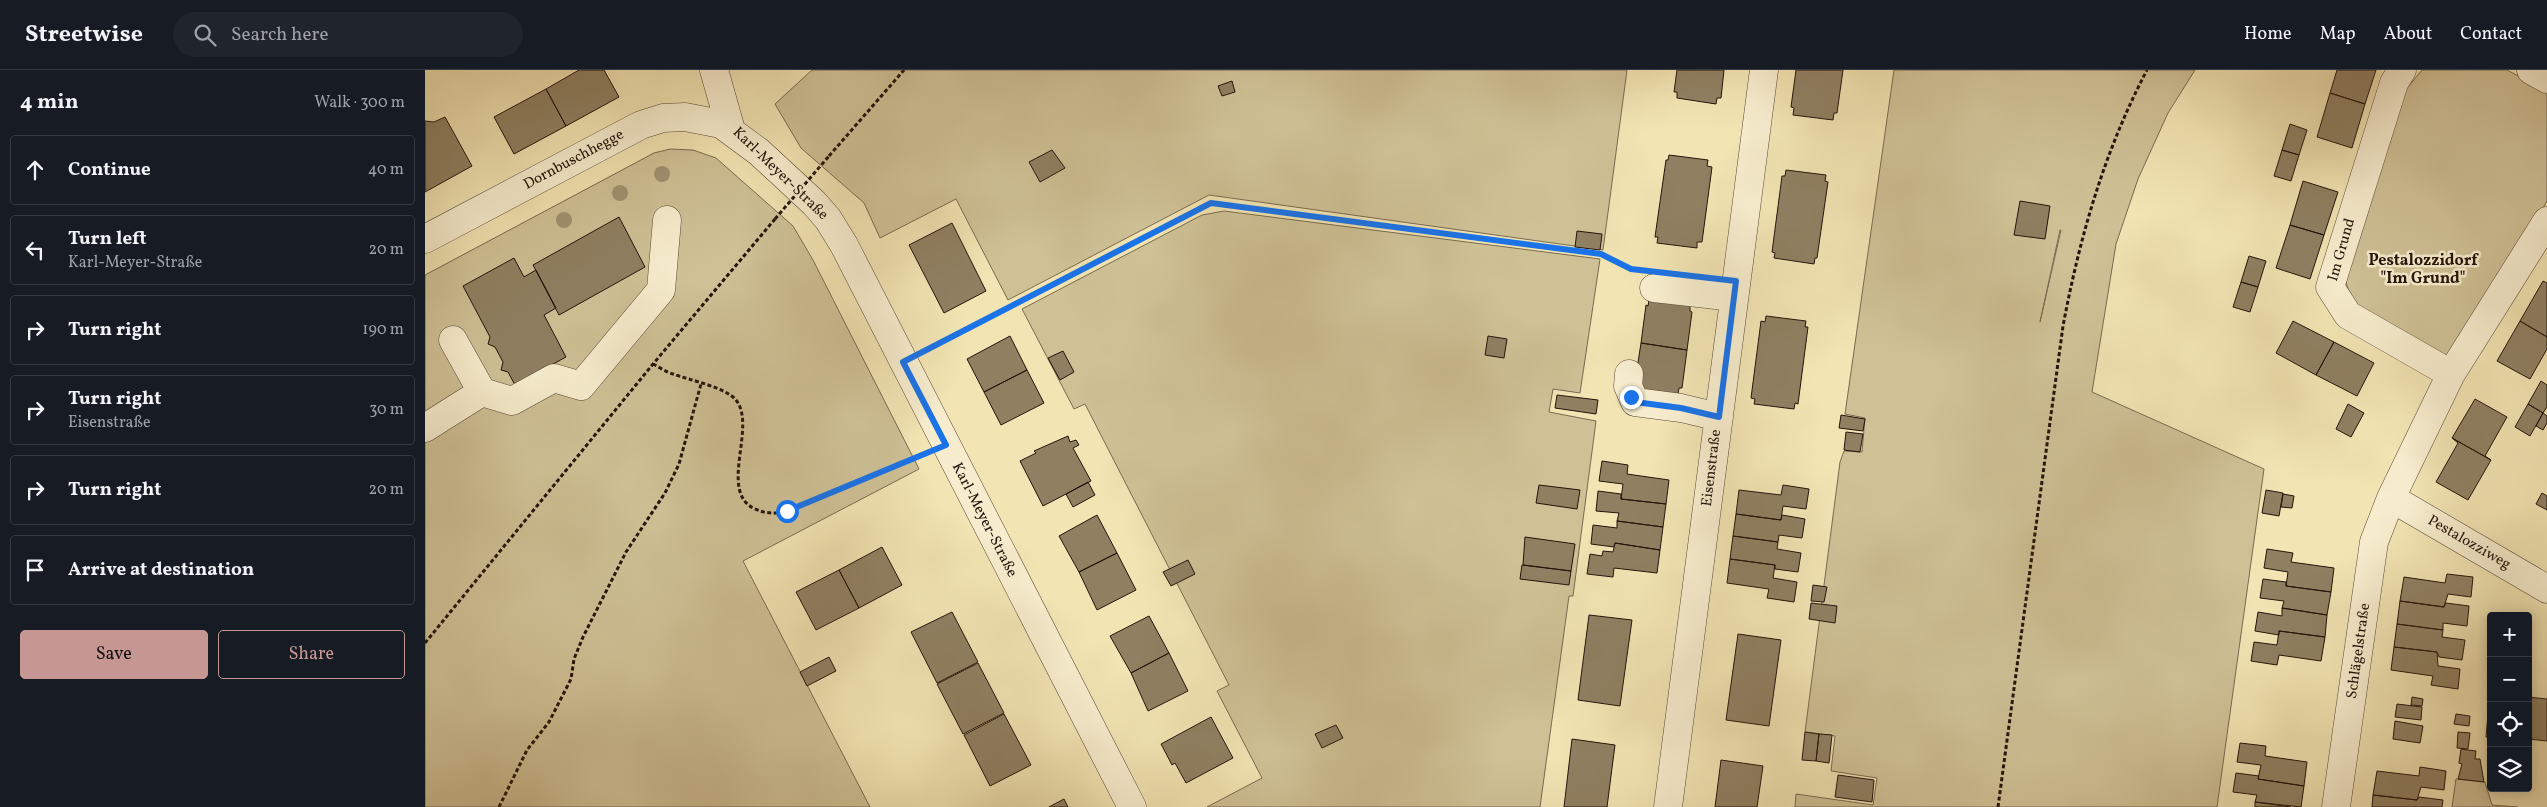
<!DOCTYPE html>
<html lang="en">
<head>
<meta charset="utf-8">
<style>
  body { margin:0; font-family:Vollkorn,serif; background:#20242c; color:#f1f3f6 }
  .controls { position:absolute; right:15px; bottom:15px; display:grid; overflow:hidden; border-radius:5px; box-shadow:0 2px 12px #0003 }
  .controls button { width:45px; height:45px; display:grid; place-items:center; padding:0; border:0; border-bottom:1px solid #363941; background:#171b24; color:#f1f3f6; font:25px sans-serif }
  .stop { position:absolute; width:15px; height:15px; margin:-11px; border:4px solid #1a73e8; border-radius:50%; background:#fff }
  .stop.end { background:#1a73e8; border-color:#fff; box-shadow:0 1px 5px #0008 }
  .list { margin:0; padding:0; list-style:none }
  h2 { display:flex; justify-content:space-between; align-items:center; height:65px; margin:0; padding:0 20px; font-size:21px }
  h2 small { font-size:16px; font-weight:400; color:#9ea1a6 }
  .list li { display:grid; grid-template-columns:32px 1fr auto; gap:15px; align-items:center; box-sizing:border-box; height:70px; margin:0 10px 10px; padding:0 10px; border:1px solid #363941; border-radius:5px }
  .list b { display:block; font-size:19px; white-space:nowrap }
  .list p { margin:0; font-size:16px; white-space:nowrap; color:#9ea1a6 }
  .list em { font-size:16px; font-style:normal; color:#9ea1a6 }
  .actions { display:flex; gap:10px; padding:15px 20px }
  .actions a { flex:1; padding:11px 0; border:1px solid #c59692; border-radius:5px; text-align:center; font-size:18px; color:#c59692 }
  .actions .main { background:#c59692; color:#111 }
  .icon { flex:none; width:28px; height:28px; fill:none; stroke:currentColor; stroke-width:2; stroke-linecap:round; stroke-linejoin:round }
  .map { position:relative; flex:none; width:2122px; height:737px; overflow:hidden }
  header { display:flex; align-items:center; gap:30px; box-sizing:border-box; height:70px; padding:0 25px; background:#171b24; border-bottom:1px solid #363941 }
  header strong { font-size:24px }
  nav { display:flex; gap:28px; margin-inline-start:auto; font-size:18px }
  .search { width:350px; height:45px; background:#20242c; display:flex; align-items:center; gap:12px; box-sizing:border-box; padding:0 18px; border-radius:28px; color:#9ea1a6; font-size:19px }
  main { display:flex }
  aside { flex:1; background:#171b24 }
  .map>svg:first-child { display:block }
</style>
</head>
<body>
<header>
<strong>Streetwise</strong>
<div class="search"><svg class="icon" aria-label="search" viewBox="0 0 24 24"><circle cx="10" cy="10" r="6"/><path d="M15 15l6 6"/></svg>Search here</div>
<nav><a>Home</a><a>Map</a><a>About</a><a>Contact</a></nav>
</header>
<main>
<aside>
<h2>4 min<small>Walk · 300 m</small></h2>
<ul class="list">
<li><svg class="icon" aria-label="ahead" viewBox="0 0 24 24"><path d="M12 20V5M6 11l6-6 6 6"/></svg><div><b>Continue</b></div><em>40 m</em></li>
<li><svg class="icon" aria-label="left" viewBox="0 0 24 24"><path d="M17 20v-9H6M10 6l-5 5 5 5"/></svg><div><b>Turn left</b><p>Karl-Meyer-Straße</p></div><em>20 m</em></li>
<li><svg class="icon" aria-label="right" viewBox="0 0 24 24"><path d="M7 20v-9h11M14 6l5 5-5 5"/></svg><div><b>Turn right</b></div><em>190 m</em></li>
<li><svg class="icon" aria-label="right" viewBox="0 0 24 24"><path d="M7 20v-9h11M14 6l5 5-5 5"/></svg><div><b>Turn right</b><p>Eisenstraße</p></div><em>30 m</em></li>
<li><svg class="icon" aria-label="right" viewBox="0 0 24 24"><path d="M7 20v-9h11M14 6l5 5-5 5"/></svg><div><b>Turn right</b></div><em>20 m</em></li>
<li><svg class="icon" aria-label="arrive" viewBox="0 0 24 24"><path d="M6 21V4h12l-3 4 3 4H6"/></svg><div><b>Arrive at destination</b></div></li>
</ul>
<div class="actions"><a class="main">Save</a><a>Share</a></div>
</aside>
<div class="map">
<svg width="2122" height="737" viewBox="0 0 2122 737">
  <rect width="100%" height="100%" fill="#f2e4b3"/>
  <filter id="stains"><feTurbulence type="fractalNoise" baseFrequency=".004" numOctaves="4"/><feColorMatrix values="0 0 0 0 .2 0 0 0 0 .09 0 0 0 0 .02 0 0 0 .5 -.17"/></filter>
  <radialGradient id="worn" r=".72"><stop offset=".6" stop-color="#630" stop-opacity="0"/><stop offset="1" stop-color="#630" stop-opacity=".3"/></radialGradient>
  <path fill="#cfc196" stroke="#796a50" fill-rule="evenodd" d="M387 0H1202L1178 180 784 125 583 230 531 129 455 168 439 133 376 78 350 34Z
    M1469 0H1770L1743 43 1713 109 1691 174 1667 322 1839 399 1792 737H1370L1371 724 1448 735 1452 708 1406 701 1410 666 1380 662 1415 392 1419 381 1437 382 1440 348 1420 344ZM1635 160H1636L1615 252Z
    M1997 0H2082L2122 21V131L2041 274 2021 285H2009L1945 251 1926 229 1921 212 1922 195 1978 23Z
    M245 79 268 80 291 88 368 156 388 190 494 399 318 491 445 737H0V205L229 83Z
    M799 141 1175 189 1155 323 1128 319 1124 342 1171 351 1148 526H1144L1115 737H782L837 708 792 621 804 615 660 334 649 339 597 239 777 145Z
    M2031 709 2060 712 2067 735 2093 737H2027Z"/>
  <path fill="#8f8062" stroke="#23140b" d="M154 0H179L194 27 141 56 121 19Z
    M1252 0H1299L1296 28H1292L1291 34 1252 28V22H1249Z
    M1371 0H1418L1412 43H1409L1408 50 1368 45 1369 38 1366 37Z
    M1912 0H1951L1940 34 1905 23Z
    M807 11 810 22 797 26 793 16Z
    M121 19 141 56 89 84 69 47Z
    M1905 23 1940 34 1927 78 1892 67Z
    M20 47 47 96 0 122V51L9 52Z
    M1865 54 1882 60 1874 85 1857 80Z
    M627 80 640 98 615 112 604 92Z
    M1857 80 1874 85 1866 111 1849 106Z
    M1244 85 1283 90 1282 96 1287 97 1277 172H1272V178L1232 173 1233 167H1230L1241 90H1243Z
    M1361 100 1401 105 1400 111 1403 112 1392 188H1390L1389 194 1349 188 1350 183 1347 182 1357 106H1360Z
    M1878 111 1913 122 1899 165 1865 155Z
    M1595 131 1625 136 1620 169 1589 165Z
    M194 147 220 197 134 245 108 195Z
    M527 153 561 221 519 243 484 175Z
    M1865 155 1899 165 1885 209 1851 198Z
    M1152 161 1177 164 1175 180 1150 177Z
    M1824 186 1841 191 1833 217 1816 212Z
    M89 188 99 207 111 200 131 238 119 245 141 287 90 315 83 302 76 300 78 292 70 277 63 274 65 267 38 216Z
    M2118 211 2122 213V267L2095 251Z
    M1816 212 1833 217 1825 242 1808 237Z
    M1224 230 1265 235V241L1267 242 1262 280 1216 273 1221 235 1223 236Z
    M1341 246 1381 251 1380 257H1383L1373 334 1370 333 1369 339 1329 334 1330 329 1326 328 1336 251 1340 252Z
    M1868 251 1909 272 1891 305 1851 283Z
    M2095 251 2122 267V279L2105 309 2072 291Z
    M585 266 602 300 559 322 542 289Z
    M1063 266 1082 269 1079 288 1060 285Z
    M1909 272 1949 293 1932 326 1891 305Z
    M1216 273 1262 280 1257 318H1254L1253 324 1212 319 1210 312Z
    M638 281 649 302 635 310 623 288Z
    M602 300 619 333 576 355 559 322Z
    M2116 311 2122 315V337L2118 343 2103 334Z
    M1132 325 1173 330 1171 344 1130 338Z
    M2050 329 2082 347 2060 386 2066 390 2027 368Z
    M1923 334 1939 343 1926 367 1911 359Z
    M2103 334 2118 343 2105 366 2090 357Z
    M2118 343 2122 346V353L2118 360 2111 356Z
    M1416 345 1440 349 1438 361 1414 358Z
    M1421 362 1438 364 1435 382 1419 380Z
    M643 366 645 372 651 370 654 375 648 378 666 411 618 436 595 391 611 383 609 381Z
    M2027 368 2066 390 2043 430 2011 412 2033 373Z
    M1177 391 1203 395 1202 404 1244 410 1241 434 1196 429 1198 414 1174 411Z
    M663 412 670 425 648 437 641 424Z
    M1114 415 1155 420 1152 439 1111 433Z
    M1358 415 1384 419 1381 439 1358 436 1356 450 1311 444 1314 420 1356 425Z
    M1841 420 1858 423 1854 446 1837 443Z
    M1173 421 1196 424V429L1241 434 1238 457 1192 451 1194 443 1171 441Z
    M2117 423 2122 426V440L2111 434Z
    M1858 424 1869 426 1867 438 1856 437Z
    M1311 444 1356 450 1357 445 1380 449 1377 468 1354 465 1353 472 1308 466Z
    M672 445 692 483 654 502 634 466Z
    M1192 451 1238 457 1235 480 1190 473 1189 477 1166 474 1168 455 1192 458Z
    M1308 466 1353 472 1352 479 1376 483 1373 502 1350 499V495L1305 489Z
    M1100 467 1150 474 1146 501 1098 495Z
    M1190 473 1235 480 1232 503 1189 498 1188 507 1162 504 1165 484 1177 486 1178 481 1188 482Z
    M457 477 477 515 434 538 414 500Z
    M1842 479 1868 483 1866 492 1909 498 1906 522 1861 516 1863 502 1839 498Z
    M692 483 711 520 672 540 654 502Z
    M1305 489 1350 495 1348 508 1372 512 1369 532 1342 528 1344 519 1302 513Z
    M763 490 770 504 746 516 738 502Z
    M1097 495 1146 501 1144 515 1095 509Z
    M414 500 434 538 391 560 371 522Z
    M2022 504 2048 507 2046 527 2023 524 2019 537 1975 531 1979 507 2020 513Z
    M1838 509 1861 512V516L1906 522 1902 545 1857 538 1859 531 1835 528Z
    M1388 515 1402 517 1399 532 1386 531Z
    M1975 531 2019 537 2021 533 2044 536 2042 556 2018 553V560L1972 554Z
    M1386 533 1412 536 1410 553 1384 549Z
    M1857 538 1902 545 1900 567 1854 561V565L1830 561 1833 542 1857 546Z
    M527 542 553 592 512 613 486 562Z
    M1164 545 1207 550 1195 636 1153 630Z
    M724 546 744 583 706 603 685 566Z
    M1972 554 2018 560 2017 567 2040 570 2037 590 2014 587 2012 582 1969 577Z
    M1854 561 1900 567 1896 591 1854 585 1852 595 1826 591 1829 572 1852 575Z
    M1313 564 1356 570 1344 656 1301 650Z
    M1969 577 2012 582 2013 596 2035 599 2033 619 2006 615 2008 606 1966 600Z
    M744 583 763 621 723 641 706 603Z
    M404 587 411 601 382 616 375 602Z
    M553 593 579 643 538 664 512 614Z
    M2065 622 2066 666 2063 665V667H2061Z
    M1987 627 1998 629 1997 636 1986 635Z
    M2103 627 2122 629V671L2103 669Z
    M1972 634 1997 637 1996 650 1970 647Z
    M579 644 606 695 565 716 539 665Z
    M2031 644 2045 646 2044 656 2029 654Z
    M786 647 808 688 761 713 750 693 747 695 736 674Z
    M1970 651 1998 656 1995 673 1968 669Z
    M911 655 918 668 897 678 890 664Z
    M1380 662 1394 664 1391 691 1377 690Z
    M2033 662 2045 663 2043 679 2032 678Z
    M1394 664 1407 665 1404 693 1391 691Z
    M1147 669 1190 675 1182 737H1139Z
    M1815 673 1841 676 1840 686 1882 692 1879 716 1833 709 1836 695 1812 692Z
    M2036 679 2051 681 2050 689H2055L2059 712 2033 709 2037 694 2034 693Z
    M1296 690 1338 696 1332 737H1290Z
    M1995 697 2021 701 2019 720 1996 717 1992 730 1948 725 1952 701 1994 706Z
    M1811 703 1834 706 1833 709 1879 716 1876 737 1830 732 1832 725 1808 722Z
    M1413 705 1449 710 1447 732 1410 727Z
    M1948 725 1992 730 1994 727 2018 730 2017 737H1947Z
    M639 729 643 737H624Z
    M1830 732 1866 737H1830Z"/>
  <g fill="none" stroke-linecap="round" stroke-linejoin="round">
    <defs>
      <path id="minor" d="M289 0 306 60
        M1977 0 1969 13 1905 217 1923 245 2026 304
        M2106 0 2122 9
        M0 169 216 55 238 48 260 47 296 54 334 82 389 133 403 149 419 175 707 737
        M1229 218 1309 227
        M1204 304 1203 316 1210 332 1256 338 1294 347
        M57 322 87 331 129 308 156 316 236 220 242 150
        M0 358 57 322 28 270
        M1966 428 2122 519
        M1243 737 1339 0
        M1911 737 1949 472 1966 428 2026 304 2122 151"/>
    </defs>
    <use href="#minor" stroke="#574835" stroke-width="29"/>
    <path stroke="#23140b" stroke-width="3" stroke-dasharray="4 2.5" stroke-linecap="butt" d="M404 86 479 0
      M505 279 786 133 1176 184 1206 199
      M228 294C234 297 241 302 248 304 264 310 300 317 311 330 332 356 294 420 328 438 340 444 350 444 362 441L494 386
      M0 573 228 294 350 149
      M74 737 102 680 124 652 146 609 149 589 158 567 201 482 240 423 254 394 276 314
      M1573 737 1638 256C1655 166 1679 82 1722 0"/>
    <use href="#minor" stroke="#f7edce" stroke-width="28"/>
    <path stroke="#23140b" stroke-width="3" stroke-dasharray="4 2.5" stroke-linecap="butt" d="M350 149 404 86"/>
  </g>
  <g fill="#a19372">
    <circle cx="237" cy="104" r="8"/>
    <circle cx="195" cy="123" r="8"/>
    <circle cx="139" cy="150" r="8"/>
  </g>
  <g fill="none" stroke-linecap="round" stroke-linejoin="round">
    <path stroke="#1a73e8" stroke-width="6" d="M362 441 521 375 478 292 786 133 1176 184 1206 199 1311 211 1294 347 1256 338 1210 332 1206 327"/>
  </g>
  <g text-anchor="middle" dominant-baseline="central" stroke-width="5" stroke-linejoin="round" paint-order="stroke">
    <g font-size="15" fill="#23140b" stroke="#f7edce">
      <text transform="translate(149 90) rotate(-28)">Dornbuschhegge</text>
      <text transform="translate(355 104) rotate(44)">Karl-Meyer-Straße</text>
      <text transform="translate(1917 180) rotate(-74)">Im Grund</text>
      <text transform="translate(1287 398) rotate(-83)">Eisenstraße</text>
      <text transform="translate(559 450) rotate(63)">Karl-Meyer-Straße</text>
      <text transform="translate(2044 473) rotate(30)">Pestalozziweg</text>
      <text transform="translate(1934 581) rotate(-82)">Schlägelstraße</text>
    </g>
    <g font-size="16" font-weight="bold" fill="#23140b" stroke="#f7edce">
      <text x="1998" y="191">Pestalozzidorf<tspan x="1998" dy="18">"Im Grund"</tspan></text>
    </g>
  </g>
  <rect width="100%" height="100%" filter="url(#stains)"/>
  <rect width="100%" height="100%" fill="url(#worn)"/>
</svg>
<div class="controls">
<button>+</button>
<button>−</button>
<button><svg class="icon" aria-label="locate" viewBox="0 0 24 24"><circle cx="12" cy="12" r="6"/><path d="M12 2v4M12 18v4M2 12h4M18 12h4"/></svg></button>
<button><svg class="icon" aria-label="layers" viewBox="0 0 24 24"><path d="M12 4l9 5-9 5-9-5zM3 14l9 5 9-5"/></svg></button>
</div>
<div class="stop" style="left:362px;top:441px"></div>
<div class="stop end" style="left:1206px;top:327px"></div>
</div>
</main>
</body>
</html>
